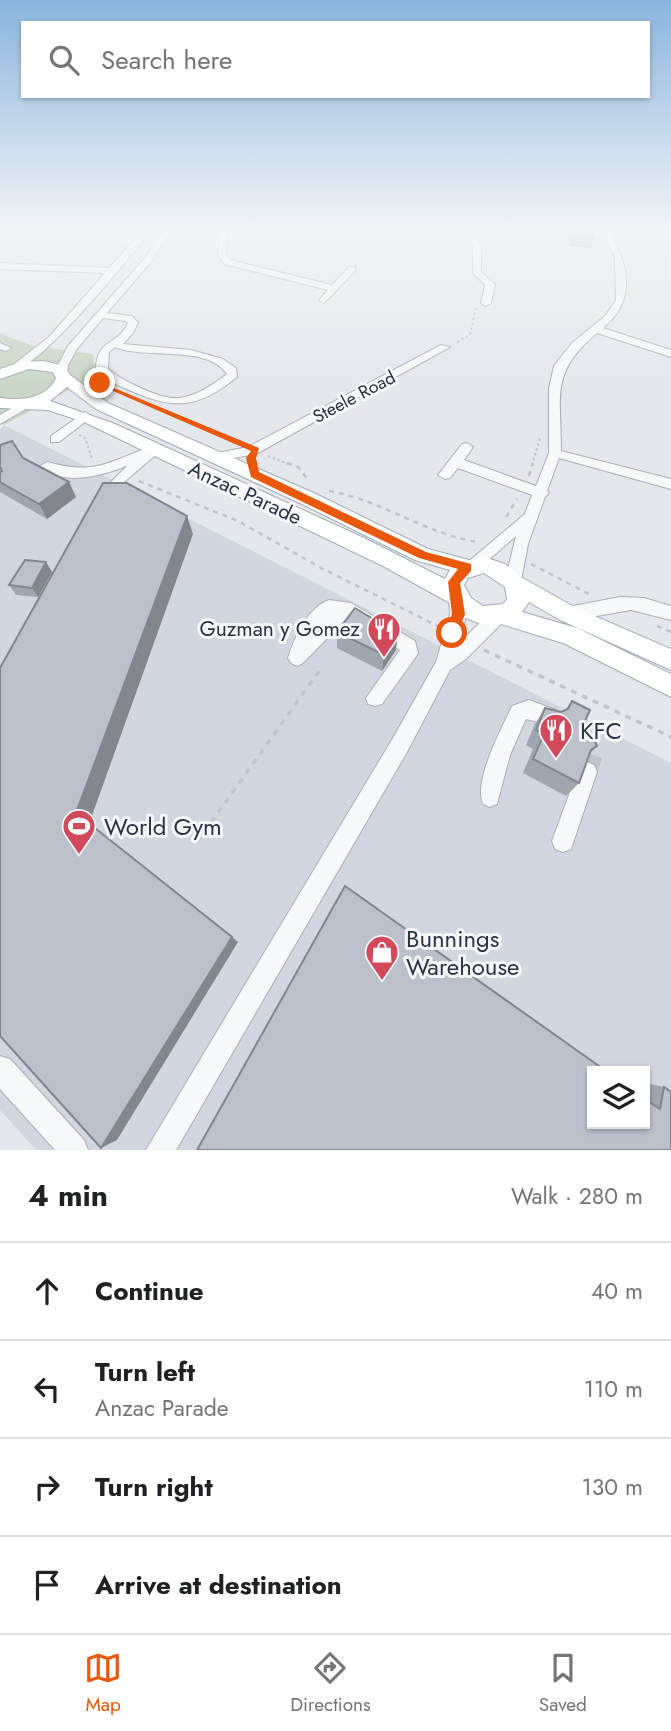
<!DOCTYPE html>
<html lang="en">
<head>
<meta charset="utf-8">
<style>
  body { margin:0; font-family:Jost,sans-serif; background:#f6f6f6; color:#202124 }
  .controls { position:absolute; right:21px; bottom:21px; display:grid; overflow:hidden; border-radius:0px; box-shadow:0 2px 5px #0004 }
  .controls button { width:63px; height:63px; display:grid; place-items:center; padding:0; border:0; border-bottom:2px solid #e0e0e0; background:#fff; color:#202124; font:35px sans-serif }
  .stop { position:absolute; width:21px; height:21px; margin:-16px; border:5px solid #ea580c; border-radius:50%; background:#fff }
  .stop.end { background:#ea580c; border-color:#fff; box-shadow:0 2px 7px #0008 }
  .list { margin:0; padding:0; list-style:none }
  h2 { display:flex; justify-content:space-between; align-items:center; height:91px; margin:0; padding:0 28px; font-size:30px }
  h2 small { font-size:23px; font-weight:400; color:#757577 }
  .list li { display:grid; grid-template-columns:46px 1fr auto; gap:21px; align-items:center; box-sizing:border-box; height:98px; padding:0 28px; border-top:2px solid #e0e0e0 }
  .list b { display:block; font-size:26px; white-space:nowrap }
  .list p { margin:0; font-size:23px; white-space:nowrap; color:#757577 }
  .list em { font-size:23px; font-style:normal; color:#757577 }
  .icon { flex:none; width:38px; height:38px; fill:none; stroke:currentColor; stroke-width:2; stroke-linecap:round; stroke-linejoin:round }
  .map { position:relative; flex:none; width:671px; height:1150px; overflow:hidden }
  .search { position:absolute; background:#fff; box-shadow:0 2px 5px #0004; left:21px; right:21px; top:21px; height:77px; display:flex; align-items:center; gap:18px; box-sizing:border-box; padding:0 24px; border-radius:0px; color:#757577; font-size:26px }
  .sheet { height:483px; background:#fff }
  nav { display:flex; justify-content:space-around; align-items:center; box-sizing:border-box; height:98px; border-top:2px solid #e0e0e0; background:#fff; font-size:19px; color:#757577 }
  nav a { display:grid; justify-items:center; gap:4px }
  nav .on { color:#ea580c }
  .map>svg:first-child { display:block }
</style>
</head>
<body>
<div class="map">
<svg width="671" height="1150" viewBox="0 0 671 1150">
  <rect width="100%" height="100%" fill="#e4e7ec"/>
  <path fill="#d2d6de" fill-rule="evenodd" d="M4 425 671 763V1150H36L0 1110V430ZM592 1071H645V1124H592Z"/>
  <path fill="#c9d6c5" d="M0 333 33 346 93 354 96 375 4 425 0 423Z"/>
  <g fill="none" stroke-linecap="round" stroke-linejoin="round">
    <path stroke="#bfc3cb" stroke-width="19" stroke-dasharray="19 10" stroke-linecap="butt" d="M587 772 593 755"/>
    <defs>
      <path id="minor" d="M145 228H153C134 252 38 372 13 369V365L49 337 105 273 0 269V263L109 268Z
        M165 228 472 234 481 243V272L495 284 491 303 486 306 481 303 485 285 473 273V243L470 238 228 232 226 254 230 260 332 285 349 267H355V271L324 303 319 300 328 290 224 264 218 254 220 232 172 230 150 263 107 313 132 316 138 323 133 333 123 344 191 350 223 359 236 368 237 377C198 409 174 410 129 390 117 385 105 380 96 370 96 338 118 346 128 323L125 321 103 318 77 349 68 365 67 376H59L58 365 68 346 144 259ZM115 347C146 360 207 344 227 374 214 384 195 397 178 398 161 400 121 380 108 369L109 352Z
        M600 228H608C627 263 639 298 603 328L671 350V357L597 333C550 372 561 395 561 451L671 479V489L559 458 547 491 549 493 545 497 528 544 521 581 519 585H507L505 581 516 536 476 571H464L462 567 525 514 532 495 458 468 450 478 445 479 438 475 462 444 467 443 473 447 464 460 536 486 549 453V388L554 366 572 343 605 316 616 300 615 257Z
        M0 343 11 348 6 351 0 349Z
        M441 345 450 347 256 454 217 461 210 457 217 453 248 447Z
        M27 399 31 400V406L0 424V415Z
        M85 412 91 416 89 419 59 442H51V436Z
        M153 446 159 450 158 453 124 482 108 501H98L96 498 98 495 128 465C103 476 63 487 40 466L47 462C97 476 109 461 153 446Z
        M457 592 463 594C470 611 463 627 458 644L492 611 498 609 504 611 506 616 504 621 466 659 450 670 407 752 176 1150H146L393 738 436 662 450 614 449 599 451 594Z
        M620 597 644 598 671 606V620L631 610 568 621 562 619 560 614 562 609 568 607Z
        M329 600 351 603 415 641 418 653 415 658 382 704 375 706 368 704 366 698 400 650 354 622H343L303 663 297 666 291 663 288 658C295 637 307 608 329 600Z
        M529 700 556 710 558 716 556 722 549 725 526 719 510 755 497 804 490 807 483 804C473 781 502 728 512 706Z
        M587 762 594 765 597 772 571 849 563 852 555 849 552 841 580 765Z
        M0 1056 10 1059 84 1140 88 1150H55L0 1089Z"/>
      <path id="major" d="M44 361 64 366 70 375 108 403 316 494 428 549 469 560 484 557 505 564 521 577 576 608 671 649V670L560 620 529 602 522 612 577 628 671 674V697L563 643 501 624H481L463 617 450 603 383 566 84 422 48 410 0 408V398C21 401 46 399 56 378L53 372 29 369 0 379V369L21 362ZM67 387 96 409 302 504 415 560 450 570 445 579 364 538 115 424 50 401ZM484 573 505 587 507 599 503 604 483 606 471 598 464 585 468 578Z"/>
    </defs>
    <use href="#minor" stroke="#a9aeb7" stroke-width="2"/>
    <use href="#major" stroke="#a3abb8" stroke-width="2"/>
    <path stroke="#c2c5cb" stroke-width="2" stroke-dasharray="2.5 2.5" stroke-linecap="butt" d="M457 342 470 335 476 308
      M166 412 234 440
      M79 435 85 438 92 458
      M268 456 291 465
      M532 465 540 438"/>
    <path stroke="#c2c5cb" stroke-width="2.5" stroke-dasharray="5 5" stroke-linecap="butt" d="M287 463 298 467 309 481
      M529 476 533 463
      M139 481 238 521 323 569 438 626
      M329 491C382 500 425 534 478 542
      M506 517 517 499
      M531 564 591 595
      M657 626 671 632"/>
    <path stroke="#c2c5cb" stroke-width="3.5" stroke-dasharray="6 6" stroke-linecap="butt" d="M484 650 671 737
      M197 842 320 670"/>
    <use href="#minor" fill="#f7f8fa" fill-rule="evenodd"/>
    <use href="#major" fill="#fff" fill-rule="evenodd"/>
  </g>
  <path fill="#a1a5ae" d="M564 228H592L594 238 591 248 569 246 568 235H564Z
    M23 458 69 482 76 497 47 519 0 492V472Z
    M46 562 52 572 38 597 16 595 9 585Z
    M337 632 396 650 382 671 337 648Z
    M572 701 585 721 597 746 589 755 579 783 566 796 523 773 533 749 526 745 535 724 545 708 561 712 565 710Z
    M645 1083 664 1087 671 1150 645 1124Z"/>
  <path fill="#83868d" d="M69 482 76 497 47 519 39 504Z
    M187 516 193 534 89 824 76 813Z
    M46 562 52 572 38 597 32 588Z
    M398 634 396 650 382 671 384 655Z
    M232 937 238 942 117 1140 101 1148Z"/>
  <path fill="#bbc0ca" stroke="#83868d" stroke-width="2" d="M571 228H592L594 238 572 236Z
    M12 441 23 458 69 482 39 504 0 482V472L2 471 0 467V445Z
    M103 483H127L187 516 76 813 232 937 101 1148 0 1036V668Z
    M25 560 46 562 32 588 9 585Z
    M355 608 398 634 384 655 337 632Z
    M572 701 590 710 585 721 597 746 591 750 579 783 533 759 544 734 536 730 545 708 561 712 568 709Z
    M345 886 606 1071H592V1124H645V1099L660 1109 664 1087 671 1092V1150H197Z"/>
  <linearGradient id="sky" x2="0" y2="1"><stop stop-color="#8bb4dd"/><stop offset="0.59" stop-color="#f3f4f6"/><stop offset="1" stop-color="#f3f4f6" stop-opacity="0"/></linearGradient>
  <rect width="671" height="389" fill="url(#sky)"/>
  <path fill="#ea580c" d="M97 381 259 448 256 458 259 472 426 552 471 564V571L460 583 465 614 456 637H447L445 633 452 614 448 582 458 569 419 558 251 477 246 458 251 451 97 384Z"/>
  <defs>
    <symbol id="restaurant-pin" viewBox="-11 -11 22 30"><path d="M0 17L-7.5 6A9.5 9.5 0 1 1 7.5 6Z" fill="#d1495b" stroke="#f4f6f9"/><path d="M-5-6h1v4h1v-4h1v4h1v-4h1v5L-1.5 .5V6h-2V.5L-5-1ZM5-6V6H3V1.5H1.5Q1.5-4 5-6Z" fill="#fff"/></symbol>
    <symbol id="stadium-pin" viewBox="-11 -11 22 30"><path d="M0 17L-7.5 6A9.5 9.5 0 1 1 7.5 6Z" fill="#d1495b" stroke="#f4f6f9"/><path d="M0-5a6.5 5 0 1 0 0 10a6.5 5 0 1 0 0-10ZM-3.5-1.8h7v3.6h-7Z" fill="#fff"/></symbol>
    <symbol id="shop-pin" viewBox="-11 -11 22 30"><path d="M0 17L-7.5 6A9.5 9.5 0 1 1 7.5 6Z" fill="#d1495b" stroke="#f4f6f9"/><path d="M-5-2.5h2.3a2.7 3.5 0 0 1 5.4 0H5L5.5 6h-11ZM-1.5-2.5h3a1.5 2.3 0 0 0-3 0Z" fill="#fff"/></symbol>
  </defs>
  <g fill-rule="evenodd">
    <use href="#restaurant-pin" x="365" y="610" width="38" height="52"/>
    <use href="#restaurant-pin" x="537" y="711" width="38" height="52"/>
    <use href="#stadium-pin" x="60" y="807" width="38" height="52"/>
    <use href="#shop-pin" x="363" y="933" width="38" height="52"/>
  </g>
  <g text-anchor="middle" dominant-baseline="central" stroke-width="6" stroke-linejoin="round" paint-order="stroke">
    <g font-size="18" fill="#2b3445" stroke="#f4f6f9">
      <text transform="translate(354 397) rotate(-28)">Steele Road</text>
    </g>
    <g font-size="21" fill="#2b3445" stroke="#f4f6f9">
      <text transform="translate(245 493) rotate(25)">Anzac Parade</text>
    </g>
    <g font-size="21" fill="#2b3445" stroke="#f4f6f9" text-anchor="end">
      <text x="360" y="629">Guzman y Gomez</text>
    </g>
    <g font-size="24" fill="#2b3445" stroke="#f4f6f9" text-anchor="start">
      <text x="580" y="730">KFC</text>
      <text x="104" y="826">World Gym</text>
      <text x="406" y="938">Bunnings<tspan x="406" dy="28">Warehouse</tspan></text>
    </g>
  </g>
</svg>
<div class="controls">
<button><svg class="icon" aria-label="layers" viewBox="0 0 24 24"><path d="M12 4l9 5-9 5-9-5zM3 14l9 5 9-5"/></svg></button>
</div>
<div class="stop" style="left:452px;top:633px"></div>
<div class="stop end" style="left:100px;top:383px"></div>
<div class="search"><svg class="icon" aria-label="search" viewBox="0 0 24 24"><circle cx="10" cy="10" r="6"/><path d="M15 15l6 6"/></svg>Search here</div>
</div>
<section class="sheet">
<h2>4 min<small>Walk · 280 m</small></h2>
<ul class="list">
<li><svg class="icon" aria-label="ahead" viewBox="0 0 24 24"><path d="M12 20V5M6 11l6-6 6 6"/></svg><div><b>Continue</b></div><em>40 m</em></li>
<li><svg class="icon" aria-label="left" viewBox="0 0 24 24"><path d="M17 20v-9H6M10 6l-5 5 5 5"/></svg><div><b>Turn left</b><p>Anzac Parade</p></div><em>110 m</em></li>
<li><svg class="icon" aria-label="right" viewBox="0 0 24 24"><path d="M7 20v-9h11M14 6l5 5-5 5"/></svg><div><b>Turn right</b></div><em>130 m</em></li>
<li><svg class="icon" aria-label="arrive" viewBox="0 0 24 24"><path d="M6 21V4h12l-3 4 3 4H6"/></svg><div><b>Arrive at destination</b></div></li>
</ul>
</section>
<nav>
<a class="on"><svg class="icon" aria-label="map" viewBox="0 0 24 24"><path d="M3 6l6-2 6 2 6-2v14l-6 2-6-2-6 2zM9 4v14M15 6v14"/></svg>Map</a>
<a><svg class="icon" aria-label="directions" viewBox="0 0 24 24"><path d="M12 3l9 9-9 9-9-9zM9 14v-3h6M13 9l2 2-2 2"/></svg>Directions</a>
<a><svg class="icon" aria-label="saved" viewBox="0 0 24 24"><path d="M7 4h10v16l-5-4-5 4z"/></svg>Saved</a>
</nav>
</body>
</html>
